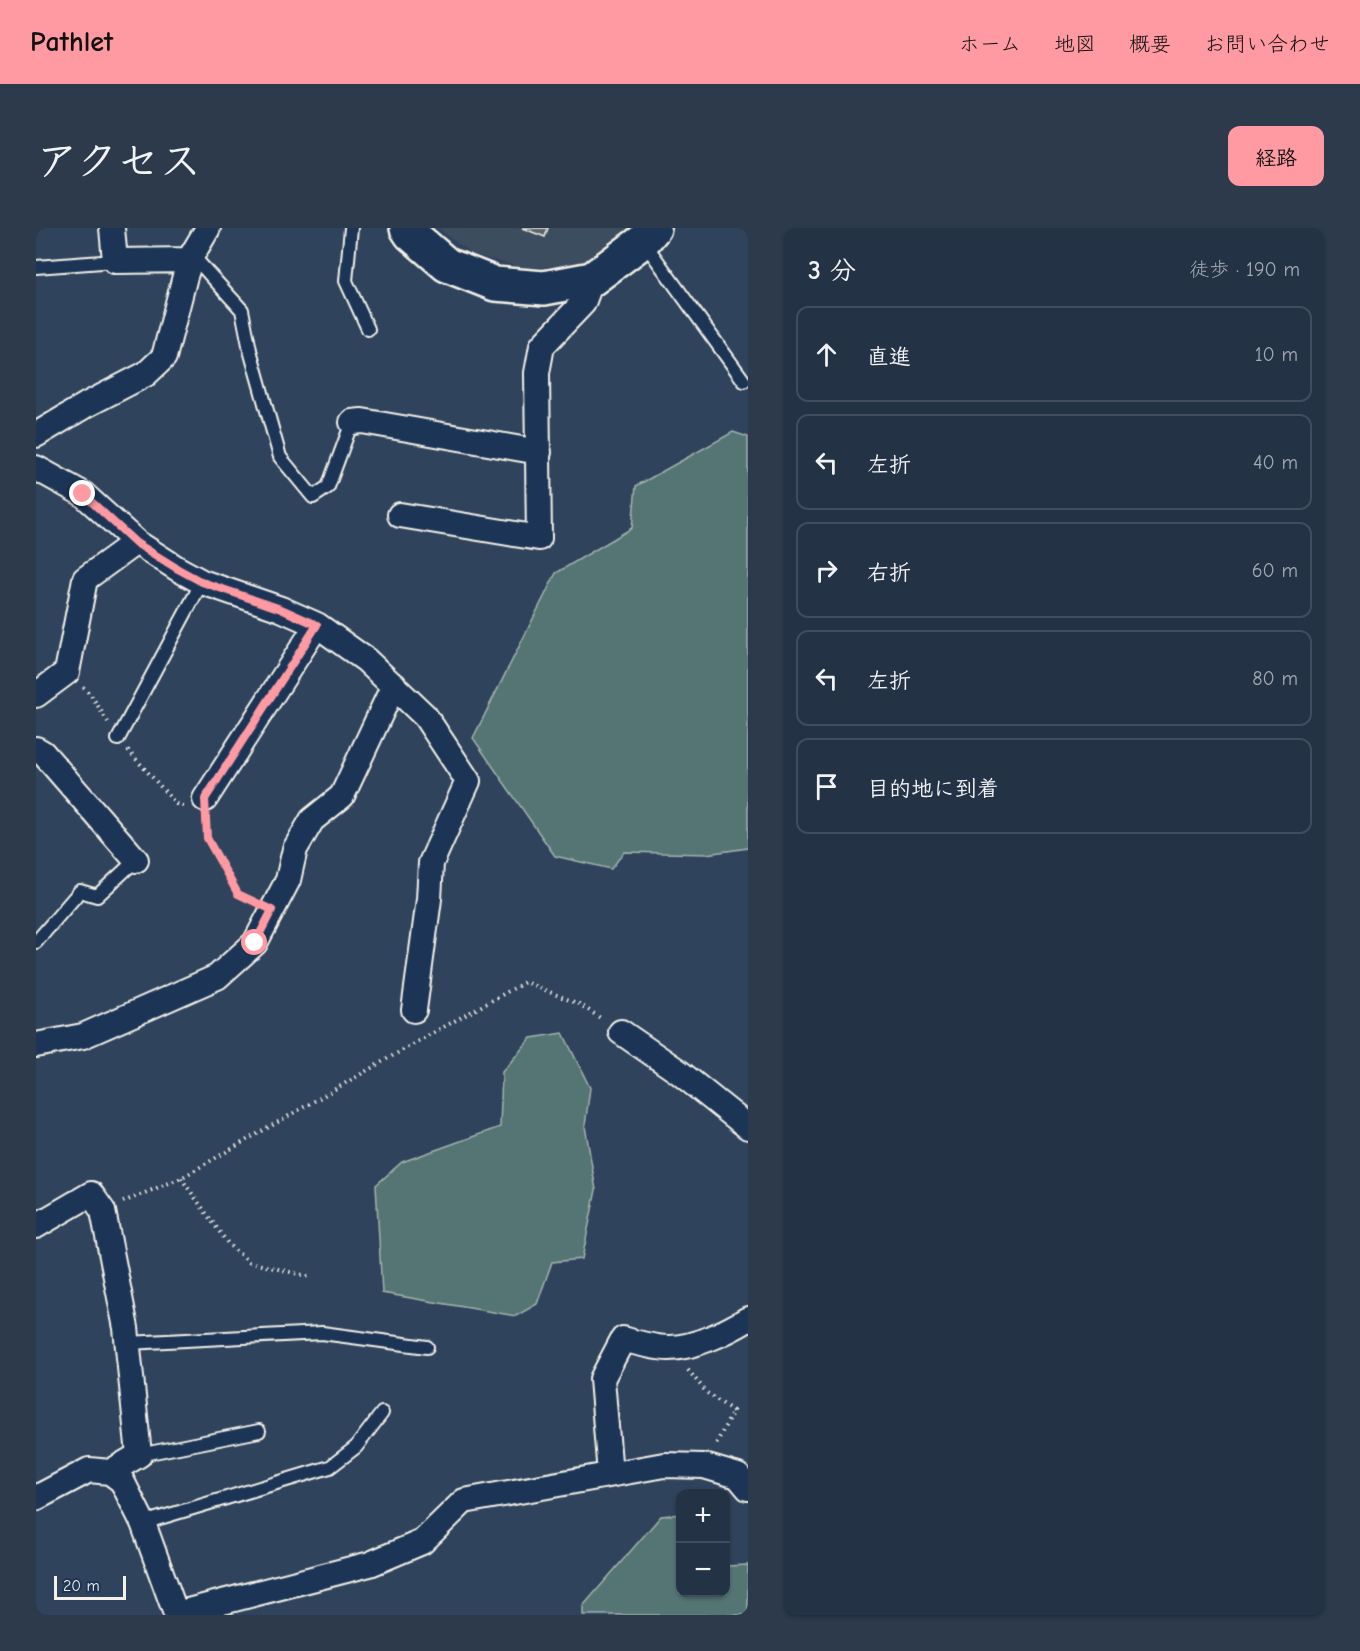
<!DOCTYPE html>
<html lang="ja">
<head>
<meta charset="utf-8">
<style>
  body { margin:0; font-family:"Comic Neue","Klee One",sans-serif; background:#2c3a4c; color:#f1f3f6 }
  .controls { position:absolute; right:18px; bottom:18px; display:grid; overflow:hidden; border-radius:12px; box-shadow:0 2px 4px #0004 }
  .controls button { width:54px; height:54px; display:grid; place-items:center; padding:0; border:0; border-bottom:2px solid #414d5e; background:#243245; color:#f1f3f6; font:30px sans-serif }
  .scale { position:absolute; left:18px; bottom:15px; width:72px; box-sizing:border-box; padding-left:6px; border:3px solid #f4f1e8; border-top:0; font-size:16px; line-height:21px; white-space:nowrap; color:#f4f1e8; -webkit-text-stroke:4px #1d3557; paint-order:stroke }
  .stop { position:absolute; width:18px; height:18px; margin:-14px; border:4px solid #ff9aa2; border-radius:50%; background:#fff }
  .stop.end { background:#ff9aa2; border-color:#fff; box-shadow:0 2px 6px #0008 }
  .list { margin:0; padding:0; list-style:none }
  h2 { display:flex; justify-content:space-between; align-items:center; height:78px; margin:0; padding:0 24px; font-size:26px }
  h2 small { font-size:20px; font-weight:400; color:#a3aab3 }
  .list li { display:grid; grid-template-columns:39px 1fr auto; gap:18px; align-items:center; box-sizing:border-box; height:96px; margin:0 12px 12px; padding:0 12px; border:2px solid #414d5e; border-radius:12px }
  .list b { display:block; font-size:22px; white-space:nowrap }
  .list em { font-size:20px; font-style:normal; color:#a3aab3 }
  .icon { flex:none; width:33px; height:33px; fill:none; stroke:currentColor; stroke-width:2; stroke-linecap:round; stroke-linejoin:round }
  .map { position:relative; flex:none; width:712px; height:1387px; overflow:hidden; border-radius:12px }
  header { display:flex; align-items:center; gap:36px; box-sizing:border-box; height:84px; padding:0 30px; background:#ff9aa2; color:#111 }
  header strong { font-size:28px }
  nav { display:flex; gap:33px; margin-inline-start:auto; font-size:21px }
  .intro { display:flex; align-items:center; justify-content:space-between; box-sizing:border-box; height:144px; padding:0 36px }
  h1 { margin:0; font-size:42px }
  .button { padding:15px 27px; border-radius:12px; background:#ff9aa2; color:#111; font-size:21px; font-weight:700 }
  main { display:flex; gap:36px; padding:0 36px }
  aside { flex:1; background:#243245; border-radius:12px; box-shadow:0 2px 4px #0004 }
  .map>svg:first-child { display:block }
</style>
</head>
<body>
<header>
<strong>Pathlet</strong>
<nav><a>ホーム</a><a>地図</a><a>概要</a><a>お問い合わせ</a></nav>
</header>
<div class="intro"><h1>アクセス</h1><a class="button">経路</a></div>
<main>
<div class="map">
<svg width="712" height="1387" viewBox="0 0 712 1387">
  <rect width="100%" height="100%" fill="#30435c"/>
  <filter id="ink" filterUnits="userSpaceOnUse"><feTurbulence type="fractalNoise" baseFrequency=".0167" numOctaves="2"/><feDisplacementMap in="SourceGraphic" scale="12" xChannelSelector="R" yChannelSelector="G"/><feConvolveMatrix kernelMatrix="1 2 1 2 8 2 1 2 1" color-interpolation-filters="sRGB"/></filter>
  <g filter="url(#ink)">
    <path fill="#3e4d60" d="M402 0H600L597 4 541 37 488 40 436 26Z"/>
    <path fill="#547575" stroke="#a4b3ae" stroke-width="1.5" d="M697 204 712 209V620L670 626 588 624 575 641 519 628 437 510 520 345 596 300 600 258Z
      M527 805 554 860 549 898 560 962 546 1031 516 1034 501 1076 480 1088 346 1065 340 957 366 934 464 899 466 844 495 810Z
      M644 1286V1364H690V1338L712 1337V1387H547V1378L625 1288Z"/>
    <path fill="#5e6369" stroke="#f4f1e8" stroke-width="1.5" d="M486 0H512L509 9Z"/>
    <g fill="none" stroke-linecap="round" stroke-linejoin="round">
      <defs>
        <path id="lane" d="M315 0 310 53 332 101
          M607 13 708 153
          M156 27 206 82 214 122 244 229 277 269 292 259 316 194
          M0 39 79 33
          M82 511 166 354
          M0 714 44 663 61 668 100 632
          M92 1115 286 1105 391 1119
          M103 1227 223 1203
          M107 1295 294 1239 320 1219 346 1185"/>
        <path id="street" d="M76 0 79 33 155 32
          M316 194 326 193 503 224
          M0 207 50 177 110 146 128 129 149 48 156 27 172 0
          M0 240 47 266 100 314 142 341 166 354 245 381 281 397 330 432 389 488 432 553 395 635 393 671 378 782
          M364 287 503 310 501 145 506 118 547 75 556 51
          M0 467 31 444 49 351 100 314
          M0 521 7 525 100 632
          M169 571 281 397
          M585 804 643 844 712 899
          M0 817 47 808 181 749 219 715 252 652 259 621 276 592 306 568 358 457
          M0 998 55 966 67 983 90 1100 103 1227 74 1244
          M574 1246 566 1151 587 1111C601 1115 618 1120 633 1120 658 1120 691 1104 712 1091
          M0 1270 53 1242 74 1244 86 1253 107 1295 140 1386 334 1336 386 1314 428 1273 628 1237 668 1238 702 1248 712 1260"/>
        <path id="secondary" d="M371 0 375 6 411 37 459 56 508 60 556 51 607 13 618 0"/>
      </defs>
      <use href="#lane" stroke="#f4f1e8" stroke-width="16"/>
      <use href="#street" stroke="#f4f1e8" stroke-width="28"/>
      <use href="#secondary" stroke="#f4f1e8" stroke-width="38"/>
      <path stroke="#f4f1e8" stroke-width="4" stroke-dasharray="1.5 4.5" stroke-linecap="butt" d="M47 459 55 467 72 494
        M92 522 140 576 147 578
        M170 593 171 610 202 666 215 672
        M145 950 193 1017 213 1034 275 1049
        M87 974 145 950 384 812 489 754 543 776 566 791
        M652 1142 671 1165 697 1183 679 1218"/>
      <use href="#lane" stroke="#1d3557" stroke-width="12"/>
      <use href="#street" stroke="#1d3557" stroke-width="24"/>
      <use href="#secondary" stroke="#1d3557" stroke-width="33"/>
    </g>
  </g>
  <g fill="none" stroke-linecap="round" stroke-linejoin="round" filter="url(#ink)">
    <path stroke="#ff9aa2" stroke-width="8" d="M47 266 100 315 142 341 166 354 245 381 281 397 169 571 171 610 202 666 236 682 219 715"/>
  </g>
</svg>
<div class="controls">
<button>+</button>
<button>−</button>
</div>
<div class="scale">20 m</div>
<div class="stop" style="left:219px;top:715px"></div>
<div class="stop end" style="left:47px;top:266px"></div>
</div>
<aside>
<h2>3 分<small>徒歩 · 190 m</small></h2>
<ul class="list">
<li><svg class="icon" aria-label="ahead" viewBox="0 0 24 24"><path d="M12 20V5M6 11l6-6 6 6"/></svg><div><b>直進</b></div><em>10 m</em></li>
<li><svg class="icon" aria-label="left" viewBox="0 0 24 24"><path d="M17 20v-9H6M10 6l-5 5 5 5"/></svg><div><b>左折</b></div><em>40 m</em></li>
<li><svg class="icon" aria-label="right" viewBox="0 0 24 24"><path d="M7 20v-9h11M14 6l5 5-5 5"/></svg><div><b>右折</b></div><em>60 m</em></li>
<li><svg class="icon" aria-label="left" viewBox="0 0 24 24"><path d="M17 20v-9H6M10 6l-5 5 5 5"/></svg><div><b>左折</b></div><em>80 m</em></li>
<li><svg class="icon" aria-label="arrive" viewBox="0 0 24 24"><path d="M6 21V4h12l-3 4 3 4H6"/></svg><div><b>目的地に到着</b></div></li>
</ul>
</aside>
</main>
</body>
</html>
